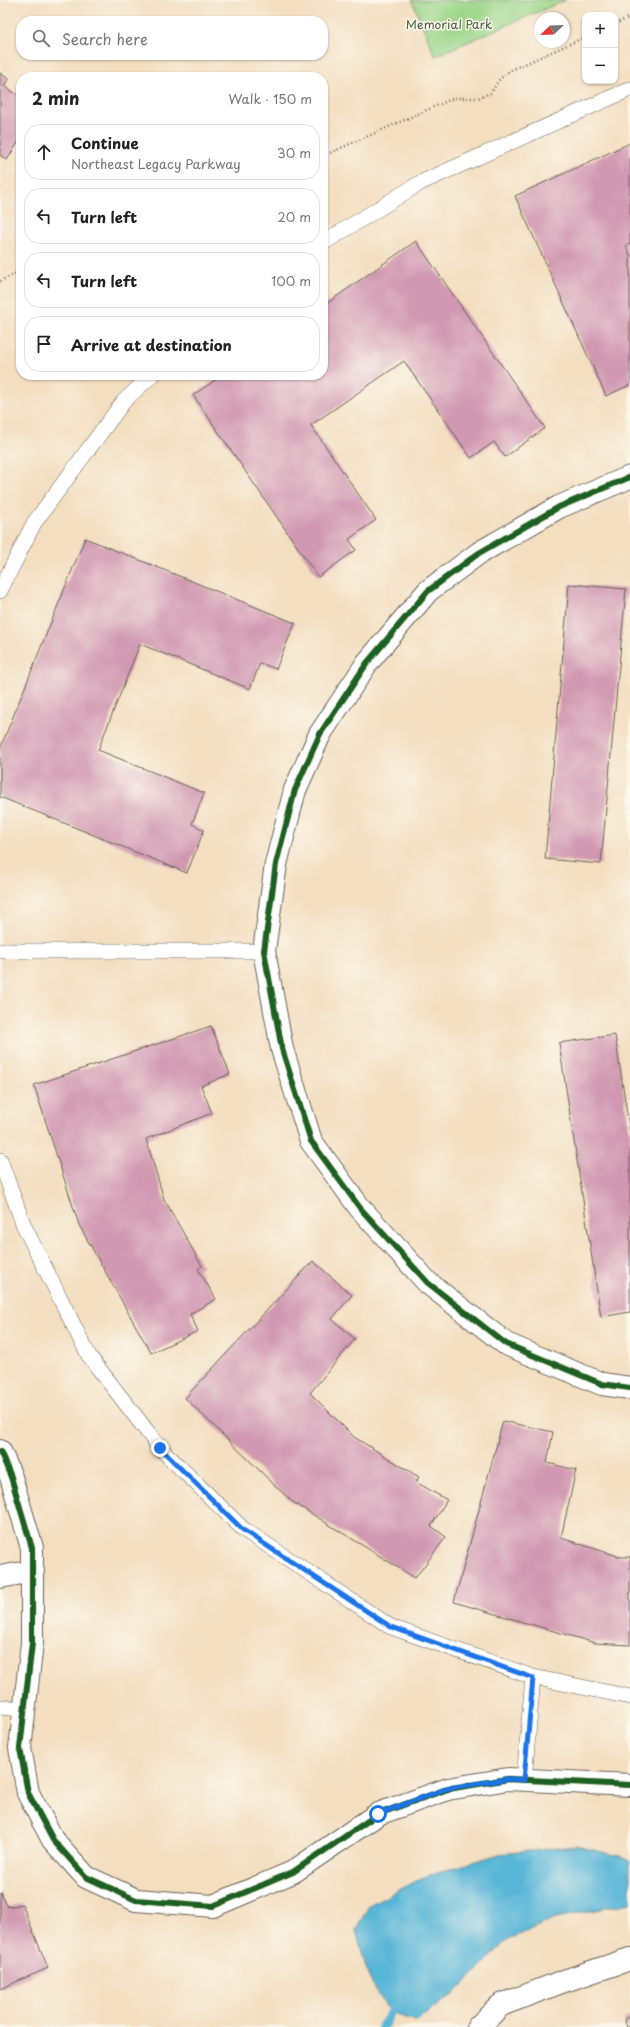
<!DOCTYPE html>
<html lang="en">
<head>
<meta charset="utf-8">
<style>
  body { margin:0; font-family:"Playpen Sans",sans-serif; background:#f2f2f2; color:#222 }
  .controls { position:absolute; right:12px; top:12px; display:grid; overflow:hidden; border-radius:8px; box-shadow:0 1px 3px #0004 }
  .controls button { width:36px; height:36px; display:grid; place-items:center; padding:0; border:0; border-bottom:1px solid #e0e0e0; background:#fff; color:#222; font:20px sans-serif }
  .compass { position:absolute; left:534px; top:12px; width:36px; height:36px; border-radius:50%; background:#fff; box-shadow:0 1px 3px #0004; rotate:247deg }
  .stop { position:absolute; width:12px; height:12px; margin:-9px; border:3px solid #1a73e8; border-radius:50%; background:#fff }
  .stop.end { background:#1a73e8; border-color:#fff; box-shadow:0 1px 4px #0008 }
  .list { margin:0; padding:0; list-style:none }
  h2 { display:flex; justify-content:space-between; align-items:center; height:52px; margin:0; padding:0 16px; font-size:17px }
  h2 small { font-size:13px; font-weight:400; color:#767676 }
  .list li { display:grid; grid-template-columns:26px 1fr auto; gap:12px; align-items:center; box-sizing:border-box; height:56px; margin:0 8px 8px; padding:0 8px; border:1px solid #e0e0e0; border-radius:16px }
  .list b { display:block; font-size:15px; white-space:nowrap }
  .list p { margin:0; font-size:13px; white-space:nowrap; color:#767676 }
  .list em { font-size:13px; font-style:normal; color:#767676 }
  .icon { flex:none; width:22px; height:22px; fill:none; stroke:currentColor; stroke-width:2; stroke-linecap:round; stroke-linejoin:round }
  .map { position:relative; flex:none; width:630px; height:2027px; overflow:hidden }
  .search { position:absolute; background:#fff; box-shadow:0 1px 3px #0004; left:16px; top:16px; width:312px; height:44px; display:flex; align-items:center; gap:10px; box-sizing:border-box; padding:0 14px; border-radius:16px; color:#767676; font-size:15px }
  .panel { position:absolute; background:#fff; box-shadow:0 1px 3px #0004; left:16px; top:72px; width:312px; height:308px; border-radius:16px }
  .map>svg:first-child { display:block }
</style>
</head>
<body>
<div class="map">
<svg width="630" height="2027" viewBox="0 0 630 2027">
  <rect width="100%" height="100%" fill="#fbf7ec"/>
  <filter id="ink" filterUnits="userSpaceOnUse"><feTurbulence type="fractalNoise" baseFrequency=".025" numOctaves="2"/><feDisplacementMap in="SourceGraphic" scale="8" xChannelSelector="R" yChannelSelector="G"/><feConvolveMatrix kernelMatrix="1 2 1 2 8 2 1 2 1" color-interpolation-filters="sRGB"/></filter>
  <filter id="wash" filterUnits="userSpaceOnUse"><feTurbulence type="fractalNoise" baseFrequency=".012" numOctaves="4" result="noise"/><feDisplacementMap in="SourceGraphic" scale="16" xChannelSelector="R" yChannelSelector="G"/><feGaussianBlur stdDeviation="0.9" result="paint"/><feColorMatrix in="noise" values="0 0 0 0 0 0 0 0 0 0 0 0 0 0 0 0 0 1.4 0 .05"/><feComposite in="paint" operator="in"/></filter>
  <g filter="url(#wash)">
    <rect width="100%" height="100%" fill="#f3dec0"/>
    <path fill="#9bd588" stroke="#5c7852" d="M412 0H566L435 56Z"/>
    <path fill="#58b6d7" stroke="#3a697a" d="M577 1846 619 1856 630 1861V1903L556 1918 509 1939 455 1993 416 2021 390 2013 369 1978 356 1930 369 1906 421 1878 499 1854Z"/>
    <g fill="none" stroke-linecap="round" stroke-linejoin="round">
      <path stroke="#58b6d7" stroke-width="9" d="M382 2027 390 2013"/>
    </g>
    <g id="blocks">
      <path fill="#d098b1" d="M0 73 9 79 4 86 21 97V138L7 160 0 155Z
        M630 143V244L626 246 630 255V385L606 396 515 196Z
        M416 241 545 428 505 457 494 442 471 458 404 361 311 425 376 520 349 539 356 550 318 577 193 395 223 375H323V306Z
        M85 538 295 623 276 669 260 663 250 689 140 644 98 750 204 793 192 824 204 830 187 873 0 797V749Z
        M569 584 626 589 601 864 545 859Z
        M211 1026 230 1074 201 1086 212 1113 146 1139 164 1199 202 1266 198 1269 216 1299 190 1314 198 1331 151 1353 79 1225 34 1085Z
        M615 1035 630 1133V1312L601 1317 559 1043Z
        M313 1261 352 1295 332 1319 355 1339 310 1393 354 1437 419 1477 416 1482 447 1500 431 1526 446 1537 415 1578 291 1501 185 1398Z
        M503 1421 553 1432 547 1463 576 1470 561 1538 621 1557H630V1645L595 1643 454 1602Z
        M0 1892 8 1907 22 1904 48 1968 0 1989Z
        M630 2016V2027H627L624 2019Z"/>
    </g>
  </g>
  <g filter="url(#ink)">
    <use href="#blocks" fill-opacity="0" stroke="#676055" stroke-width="1"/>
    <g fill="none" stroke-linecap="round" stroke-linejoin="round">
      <defs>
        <path id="lane" d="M323 243 420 183 630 89
          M0 591 34 523 124 401 152 375
          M0 951H264
          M0 1160 24 1226 89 1356 160 1448 243 1529 391 1627 533 1677 630 1697
          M0 1707 23 1709
          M524 1780 533 1677"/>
        <path id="street" d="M630 477 559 507 479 553 428 591 367 663 320 734 295 790 276 864 264 951 282 1049 311 1141 360 1208 428 1283 506 1344 602 1384 630 1388
          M0 1451 11 1477 32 1548V1643L20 1748 28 1793 53 1840 86 1877 136 1900 213 1906 293 1872 378 1814 448 1789 508 1779 630 1785
          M0 1577 33 1571
          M478 2027 501 2005 564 1981 630 1959"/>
      </defs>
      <use href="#lane" stroke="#676055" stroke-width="16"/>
      <use href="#street" stroke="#676055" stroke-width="24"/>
      <path stroke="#676055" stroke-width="2.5" stroke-dasharray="1 3" stroke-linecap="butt" d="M615 24 630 17
        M323 156 454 98H478L491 93 498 81 509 71 585 37
        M0 281 21 271"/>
      <use href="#lane" stroke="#fff" stroke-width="15"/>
      <use href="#street" stroke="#fff" stroke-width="22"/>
      <defs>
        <path id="cycleway" d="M630 477 559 507 479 553 428 591 367 663 320 734 295 790 276 864 264 951 282 1049 311 1141 360 1208 428 1283 506 1344 602 1384 630 1388
          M0 1451 11 1477 32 1548V1643L20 1748 28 1793 53 1840 86 1877 136 1900 213 1906 293 1872 378 1814 448 1789 508 1779 630 1785"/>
      </defs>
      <use href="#cycleway" stroke="#fbf7ec" stroke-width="8"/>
      <use href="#cycleway" stroke="#1b5e20" stroke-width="6"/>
    </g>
  </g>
  <g fill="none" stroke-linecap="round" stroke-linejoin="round" filter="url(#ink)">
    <path stroke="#1a73e8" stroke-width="5" d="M160 1448 243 1530 391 1627 533 1678 524 1780 508 1779 448 1788 378 1814"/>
  </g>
  <g text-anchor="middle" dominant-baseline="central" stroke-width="3" stroke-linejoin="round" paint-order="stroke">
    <g font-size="12" fill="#485d42" stroke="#fbf7ec">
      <text x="449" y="24">Memorial Park</text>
    </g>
  </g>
</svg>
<div class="controls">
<button>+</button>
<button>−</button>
</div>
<svg class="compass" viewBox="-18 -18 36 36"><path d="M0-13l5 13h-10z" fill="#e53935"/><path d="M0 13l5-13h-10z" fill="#767676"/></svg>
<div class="stop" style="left:378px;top:1814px"></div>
<div class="stop end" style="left:160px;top:1448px"></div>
<div class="search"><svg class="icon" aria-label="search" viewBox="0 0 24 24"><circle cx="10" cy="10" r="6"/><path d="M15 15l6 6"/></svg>Search here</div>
<section class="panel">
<h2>2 min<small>Walk · 150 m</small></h2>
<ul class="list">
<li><svg class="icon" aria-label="ahead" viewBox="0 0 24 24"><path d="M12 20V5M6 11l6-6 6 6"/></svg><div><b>Continue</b><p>Northeast Legacy Parkway</p></div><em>30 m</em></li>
<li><svg class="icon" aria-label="left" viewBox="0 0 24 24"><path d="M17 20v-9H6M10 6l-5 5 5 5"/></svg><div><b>Turn left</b></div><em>20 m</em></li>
<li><svg class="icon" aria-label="left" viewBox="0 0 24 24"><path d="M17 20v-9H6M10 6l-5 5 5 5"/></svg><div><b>Turn left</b></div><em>100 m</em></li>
<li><svg class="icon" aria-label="arrive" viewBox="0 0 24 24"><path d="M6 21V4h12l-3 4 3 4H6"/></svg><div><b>Arrive at destination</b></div></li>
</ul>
</section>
</div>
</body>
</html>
